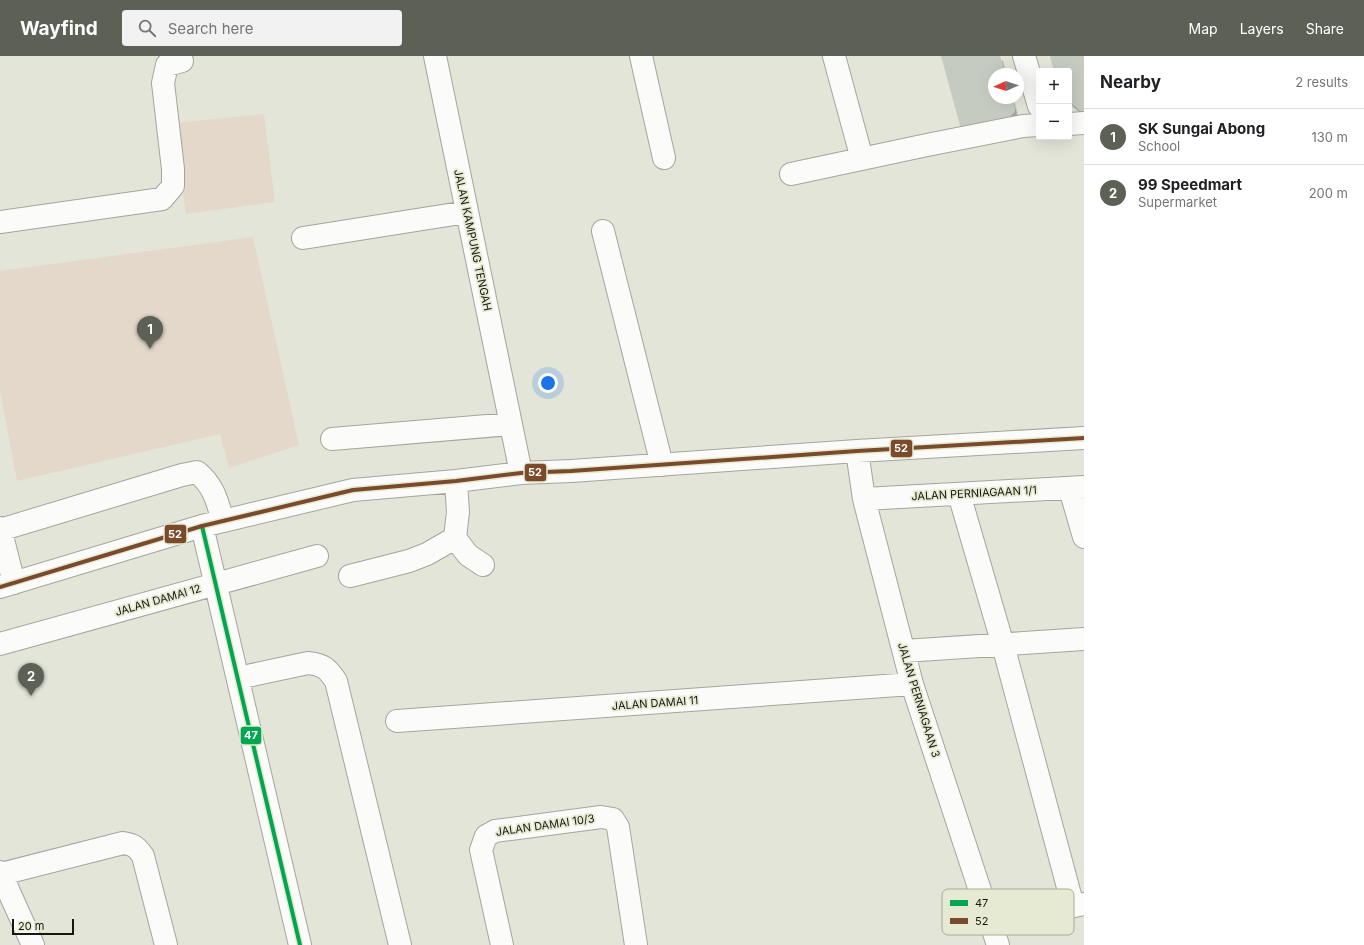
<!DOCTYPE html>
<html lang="en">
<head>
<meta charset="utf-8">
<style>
  body { margin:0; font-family:Inter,sans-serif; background:#f2f2f2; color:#202124 }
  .controls { position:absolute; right:12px; top:12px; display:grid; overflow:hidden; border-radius:4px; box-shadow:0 4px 16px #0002 }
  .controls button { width:36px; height:36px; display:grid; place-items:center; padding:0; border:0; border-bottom:1px solid #e0e0e0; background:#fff; color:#202124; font:20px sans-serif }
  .compass { position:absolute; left:988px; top:12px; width:36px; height:36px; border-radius:50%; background:#fff; box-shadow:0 4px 16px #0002; rotate:267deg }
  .scale { position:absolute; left:12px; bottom:10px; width:62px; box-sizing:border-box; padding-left:4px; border:2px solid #16180f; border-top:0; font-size:11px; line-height:14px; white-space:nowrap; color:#16180f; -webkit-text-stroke:3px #e6ead3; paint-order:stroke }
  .you { position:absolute; left:548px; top:327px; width:14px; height:14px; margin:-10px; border:3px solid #fff; border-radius:50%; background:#1a73e8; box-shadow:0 0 0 6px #1a73e833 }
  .badge { display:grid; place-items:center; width:26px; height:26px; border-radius:50%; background:#5d6055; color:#fff; font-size:13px; font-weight:700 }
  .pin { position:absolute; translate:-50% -33px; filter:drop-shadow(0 1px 2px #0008) }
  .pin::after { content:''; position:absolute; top:21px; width:14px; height:12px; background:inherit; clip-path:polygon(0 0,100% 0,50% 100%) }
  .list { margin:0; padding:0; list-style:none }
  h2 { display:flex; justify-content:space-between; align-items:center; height:52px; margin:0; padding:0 16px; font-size:17px }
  h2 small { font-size:13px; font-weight:400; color:#757577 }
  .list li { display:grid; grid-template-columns:26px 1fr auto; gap:12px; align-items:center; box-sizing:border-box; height:56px; padding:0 16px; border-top:1px solid #e0e0e0 }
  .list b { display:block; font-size:15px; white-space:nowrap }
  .list p { margin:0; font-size:13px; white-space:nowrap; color:#757577 }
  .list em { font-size:13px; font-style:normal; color:#757577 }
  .icon { flex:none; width:22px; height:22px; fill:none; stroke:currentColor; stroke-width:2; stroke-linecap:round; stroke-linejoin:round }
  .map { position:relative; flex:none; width:1084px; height:889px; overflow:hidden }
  header { display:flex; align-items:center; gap:24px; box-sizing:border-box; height:56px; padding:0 20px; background:#5d6055; color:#fff }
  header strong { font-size:19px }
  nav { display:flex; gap:22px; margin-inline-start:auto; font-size:14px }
  .search { width:280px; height:36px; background:#f2f2f2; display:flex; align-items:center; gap:10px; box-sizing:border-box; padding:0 14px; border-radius:4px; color:#757577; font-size:15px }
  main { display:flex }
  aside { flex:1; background:#fff }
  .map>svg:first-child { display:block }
</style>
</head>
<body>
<header>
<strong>Wayfind</strong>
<div class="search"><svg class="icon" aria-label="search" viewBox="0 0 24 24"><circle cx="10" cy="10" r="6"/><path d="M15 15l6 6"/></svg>Search here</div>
<nav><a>Map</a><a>Layers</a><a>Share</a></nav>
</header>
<main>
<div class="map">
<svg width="1084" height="889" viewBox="0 0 1084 889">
  <defs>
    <filter id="shadow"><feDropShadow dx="2.5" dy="4.5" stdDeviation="0" flood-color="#0004"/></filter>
  </defs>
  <rect width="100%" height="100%" fill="#e2e5d8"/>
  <path fill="#e4d8ca" d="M264 58 275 146 186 158 174 67Z
    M253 181 299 389 229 412 220 378 17 425 0 335V215Z"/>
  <path fill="#c5cbc1" filter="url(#shadow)" d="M941 0H1000L1005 18H994V42H1012L1015 54 1006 66 961 73Z
    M1050 0H1084V55H1081L1069 45V15H1054Z"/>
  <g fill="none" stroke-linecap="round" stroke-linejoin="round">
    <defs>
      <path id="minor" d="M435 0 521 417
        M641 0 664 102
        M834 0 862 103
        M1024 0 1039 50
        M1069 68 1084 67
        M791 118 927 89 1023 70 1039 69
        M0 166 162 143 173 130V113L163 27 167 9 182 5
        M603 175 662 409
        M303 182 467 156
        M332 383 511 368
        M857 395 864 443 912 628 998 889
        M1070 433 1084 481
        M959 438 1003 589 1073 850
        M864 443 1084 431
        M202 470 300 889
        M0 472 14 527
        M0 474 182 419 197 416C214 430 217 445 223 465
        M455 482 468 499 483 509
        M350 520 409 505 427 498 455 482 458 456 456 425
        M0 531 202 470 353 434 456 425 521 417 571 415 857 395 1084 382
        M0 588 317 500
        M904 595 1084 583
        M238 622 308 607C324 609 327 612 336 625L400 889
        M397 665 912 628
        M0 816 33 889
        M1 818 123 787C134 789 136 790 143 800L166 889
        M991 867 1084 848
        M502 889 481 794 486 780 495 775 601 761 613 763 618 771 636 889"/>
    </defs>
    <use href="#minor" stroke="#a4a69d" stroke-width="24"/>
    <use href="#minor" stroke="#fbfbf9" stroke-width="22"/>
    <defs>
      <path id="bus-1" d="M202 470 300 889"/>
      <path id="bus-2" d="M0 531 202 470 353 434 456 425 521 417 571 415 857 395 1084 382"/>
    </defs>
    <use href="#bus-1" stroke="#e6ead3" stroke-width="7"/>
    <use href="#bus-2" stroke="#e6ead3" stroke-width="7"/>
    <use href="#bus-1" stroke="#00a651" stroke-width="4"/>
    <use href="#bus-2" stroke="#7a4b2a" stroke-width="4"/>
  </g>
  <g text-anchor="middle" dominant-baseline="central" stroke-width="3.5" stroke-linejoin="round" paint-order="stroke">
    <g font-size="11" fill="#16180f" stroke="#e6ead3">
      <text transform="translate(473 184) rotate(78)">JALAN KAMPUNG TENGAH</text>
      <text transform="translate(974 437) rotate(-3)">JALAN PERNIAGAAN 1/1</text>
      <text transform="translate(158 544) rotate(-16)">JALAN DAMAI 12</text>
      <text transform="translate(919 644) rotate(73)">JALAN PERNIAGAAN 3</text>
      <text transform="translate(655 647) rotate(-4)">JALAN DAMAI 11</text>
      <text transform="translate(545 769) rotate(-8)">JALAN DAMAI 10/3</text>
    </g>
  </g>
  <rect x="942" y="833" width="132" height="46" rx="6" fill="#e6ead3" stroke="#a8ab98" stroke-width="1"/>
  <rect x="950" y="844" width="18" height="6" fill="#00a651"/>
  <rect x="950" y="862" width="18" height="6" fill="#7a4b2a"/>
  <g font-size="11" fill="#16180f">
    <text x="975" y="851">47</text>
    <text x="975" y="869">52</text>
  </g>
  <g stroke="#e6ead3" stroke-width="1.5">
    <rect x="890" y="383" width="23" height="19" rx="4" fill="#7a4b2a"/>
    <rect x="524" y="407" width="23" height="19" rx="4" fill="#7a4b2a"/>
    <rect x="164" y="468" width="23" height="20" rx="4" fill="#7a4b2a"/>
    <rect x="240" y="670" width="22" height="19" rx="4" fill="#00a651"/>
  </g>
  <g font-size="11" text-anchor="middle" font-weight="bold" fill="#fff">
    <text x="901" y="396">52</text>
    <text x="535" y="420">52</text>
    <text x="175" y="482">52</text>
    <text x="251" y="683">47</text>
  </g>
</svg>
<div class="controls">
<button>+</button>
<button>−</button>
</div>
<svg class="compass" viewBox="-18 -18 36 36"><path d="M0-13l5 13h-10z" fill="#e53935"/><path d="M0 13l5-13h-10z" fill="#757577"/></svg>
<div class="scale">20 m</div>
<div class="you"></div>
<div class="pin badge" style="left:150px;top:293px">1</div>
<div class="pin badge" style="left:31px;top:640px">2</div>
</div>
<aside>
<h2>Nearby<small>2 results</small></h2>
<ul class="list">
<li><span class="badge">1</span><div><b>SK Sungai Abong</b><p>School</p></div><em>130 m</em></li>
<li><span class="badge">2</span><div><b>99 Speedmart</b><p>Supermarket</p></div><em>200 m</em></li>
</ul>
</aside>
</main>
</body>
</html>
